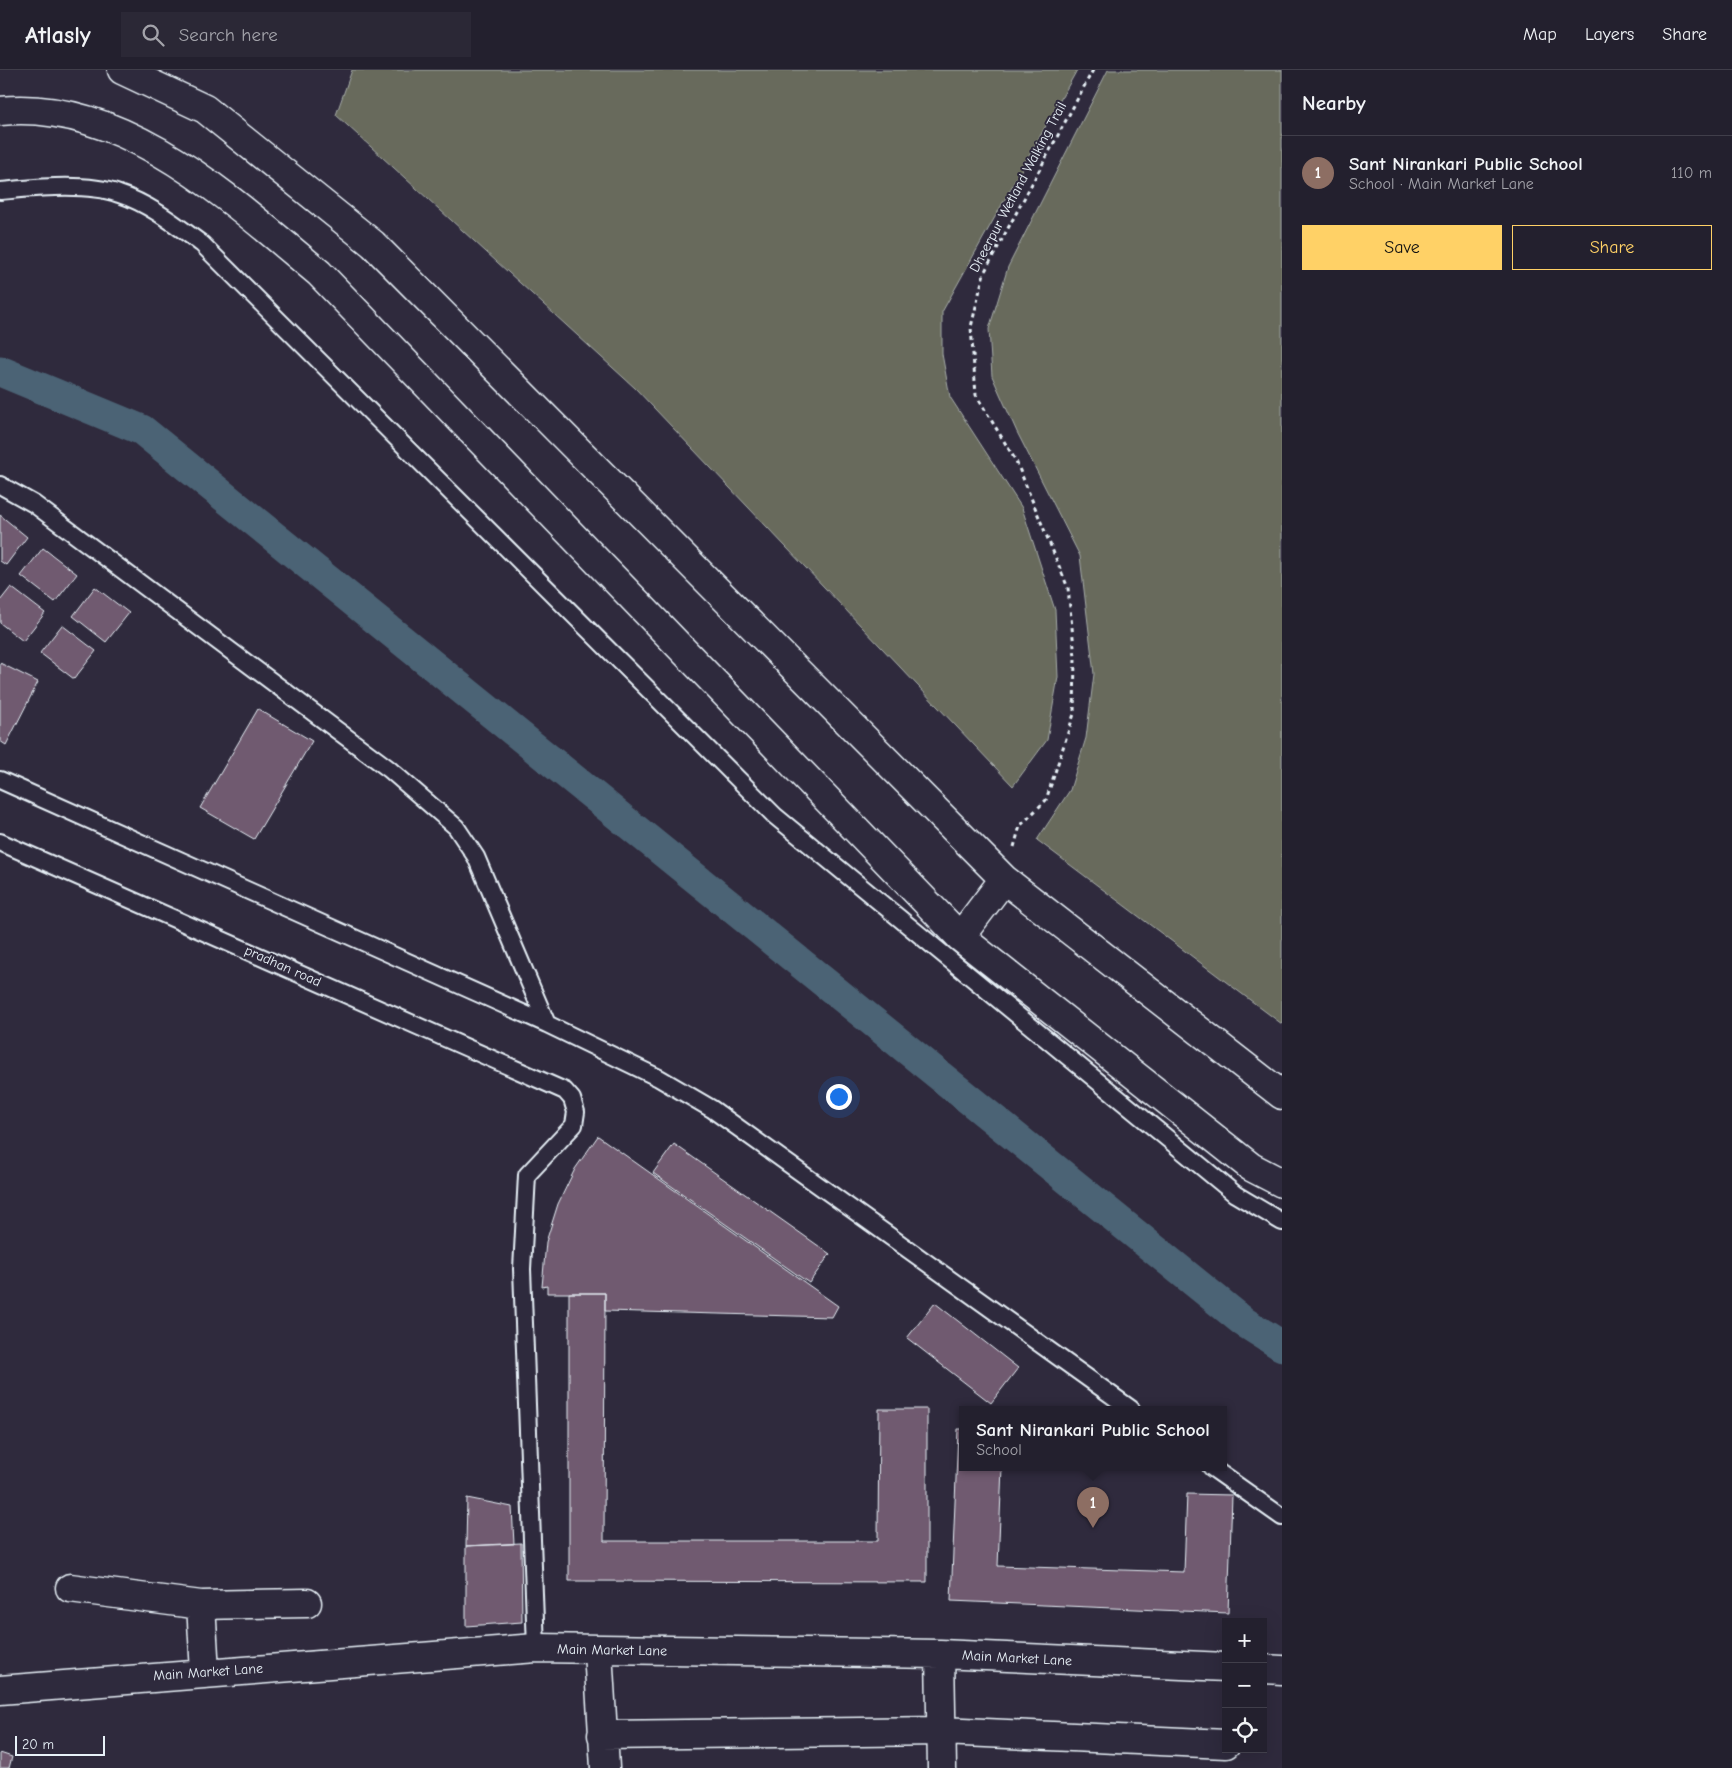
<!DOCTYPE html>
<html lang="en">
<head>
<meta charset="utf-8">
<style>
  body { margin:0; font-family:"Comic Neue",sans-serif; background:#2b2836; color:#f1f3f6 }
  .controls { position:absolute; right:15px; bottom:15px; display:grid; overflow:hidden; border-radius:0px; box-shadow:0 5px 20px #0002 }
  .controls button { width:45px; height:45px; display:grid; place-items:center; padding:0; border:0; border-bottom:1px solid #403e4a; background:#23202e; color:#f1f3f6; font:25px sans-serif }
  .scale { position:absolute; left:15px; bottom:12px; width:90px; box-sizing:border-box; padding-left:5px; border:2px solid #e8f1f8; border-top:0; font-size:14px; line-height:18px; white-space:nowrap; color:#e8f1f8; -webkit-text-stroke:4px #2f2a3d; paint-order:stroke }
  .you { position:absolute; left:838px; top:1026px; width:18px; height:18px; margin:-12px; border:4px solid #fff; border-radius:50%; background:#1a73e8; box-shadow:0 0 0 8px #1a73e833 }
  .badge { display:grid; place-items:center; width:32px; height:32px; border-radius:50%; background:#ffd166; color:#fff; font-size:16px; font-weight:700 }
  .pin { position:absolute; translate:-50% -41px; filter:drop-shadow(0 1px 2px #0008) }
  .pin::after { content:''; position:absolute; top:26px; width:18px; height:15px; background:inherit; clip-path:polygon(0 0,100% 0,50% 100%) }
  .popup { position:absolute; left:959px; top:1336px; width:268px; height:65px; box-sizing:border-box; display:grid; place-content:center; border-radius:0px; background:#23202e; filter:drop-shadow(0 1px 4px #0005); font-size:16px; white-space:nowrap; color:#a3a3aa }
  .popup b { font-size:19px; color:#f1f3f6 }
  .popup::after { content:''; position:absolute; left:50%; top:100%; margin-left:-10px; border:10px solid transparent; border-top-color:#23202e }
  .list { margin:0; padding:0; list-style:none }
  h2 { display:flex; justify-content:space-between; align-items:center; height:65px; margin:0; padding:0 20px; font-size:21px }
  h2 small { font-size:16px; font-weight:400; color:#a3a3aa }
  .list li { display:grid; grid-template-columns:32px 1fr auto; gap:15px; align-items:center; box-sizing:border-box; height:75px; padding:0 20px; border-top:1px solid #403e4a }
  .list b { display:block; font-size:19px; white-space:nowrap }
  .list p { margin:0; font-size:16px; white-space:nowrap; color:#a3a3aa }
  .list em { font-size:16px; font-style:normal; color:#a3a3aa }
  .actions { display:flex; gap:10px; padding:15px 20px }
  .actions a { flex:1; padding:11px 0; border:1px solid #ffd166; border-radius:0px; text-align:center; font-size:18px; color:#ffd166 }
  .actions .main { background:#ffd166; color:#111 }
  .icon { flex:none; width:28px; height:28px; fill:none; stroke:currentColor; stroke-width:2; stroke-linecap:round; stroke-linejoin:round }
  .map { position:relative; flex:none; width:1282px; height:1698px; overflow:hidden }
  header { display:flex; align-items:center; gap:30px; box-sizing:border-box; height:70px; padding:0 25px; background:#23202e; border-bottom:1px solid #403e4a }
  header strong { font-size:24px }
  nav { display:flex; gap:28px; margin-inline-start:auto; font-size:18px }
  .search { width:350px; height:45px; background:#2b2836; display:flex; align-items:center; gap:12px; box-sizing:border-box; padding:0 18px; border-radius:0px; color:#a3a3aa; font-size:19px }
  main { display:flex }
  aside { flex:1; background:#23202e }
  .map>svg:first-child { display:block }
</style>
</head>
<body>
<header>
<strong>Atlasly</strong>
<div class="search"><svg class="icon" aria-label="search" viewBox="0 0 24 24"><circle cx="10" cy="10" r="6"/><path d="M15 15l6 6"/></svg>Search here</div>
<nav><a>Map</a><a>Layers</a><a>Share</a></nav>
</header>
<main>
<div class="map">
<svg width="1282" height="1698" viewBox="0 0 1282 1698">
  <rect width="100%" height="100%" fill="#2f2a3d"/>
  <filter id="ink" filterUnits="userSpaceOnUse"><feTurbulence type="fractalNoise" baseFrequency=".02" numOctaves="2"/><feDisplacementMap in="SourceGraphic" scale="10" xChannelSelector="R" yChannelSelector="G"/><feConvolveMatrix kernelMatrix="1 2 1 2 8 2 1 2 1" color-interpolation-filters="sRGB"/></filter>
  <g filter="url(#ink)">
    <path fill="#676a5c" stroke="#a8aeaa" d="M352 0H1077L942 242V284L950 327 1022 438 1055 540 1058 607 1047 670 1013 716 635 318 336 45Z
      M1108 0H1282V954L1037 770 1070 720 1086 668 1094 604 1080 486 1017 362 992 306 989 259 1008 197Z"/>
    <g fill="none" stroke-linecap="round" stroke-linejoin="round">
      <path stroke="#4b6374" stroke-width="31" d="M0 301 142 360 1244 1252 1282 1276"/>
    </g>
    <path fill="#705a6f" stroke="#e8f1f8" d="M0 445 27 467 6 495 0 491Z
      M43 478 77 504 55 532 21 506Z
      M11 517 45 543 23 571 0 553V531Z
      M95 517 129 543 106 572 73 546Z
      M62 555 96 581 74 609 40 583Z
      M0 593 38 612 6 675 0 671Z
      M258 639 312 671 254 769 200 738Z
      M598 1066 838 1236 832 1247 605 1241V1223H547V1216L542 1217 546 1172 558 1134 575 1099Z
      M674 1074 830 1184 809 1213 653 1103Z
      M569 1223H605L604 1471H878L879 1339H927V1512L569 1511Z
      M935 1233 1018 1298 991 1333 907 1268Z
      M958 1359H963V1397H1002L998 1496 1184 1502 1187 1424 1232 1425 1228 1543 951 1531Z
      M467 1428 512 1437 514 1474 466 1476Z
      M521 1473 522 1552 466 1556V1476Z
      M0 1683 12 1687 9 1698H0Z"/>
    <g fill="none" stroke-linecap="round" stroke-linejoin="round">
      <defs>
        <path id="lane" d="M0 121C35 118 86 112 119 124 150 134 176 155 202 174L775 746 1235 1124 1282 1152
          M0 415 34 434 389 699 456 757 476 787 547 954
          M0 710 547 954 659 1008 712 1039 1131 1339
          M0 772 565 1021 572 1029 576 1042 574 1055 527 1105 522 1199 536 1578
          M1211 1397 1282 1447"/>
        <path id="street" d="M122 0 205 39 373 174 1004 809 1282 1025
          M0 41C123 28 231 130 319 203L960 867 1251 1097 1282 1113
          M960 867 1004 809
          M70 1518 201 1535 205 1602
          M201 1535 307 1533
          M598 1581 605 1698
          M940 1584 942 1698
          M1263 1599 1282 1600
          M0 1620 536 1578 940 1584 1226 1597
          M602 1665 942 1661 1226 1674"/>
      </defs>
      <use href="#lane" stroke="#e8f1f8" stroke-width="20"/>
      <use href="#street" stroke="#e8f1f8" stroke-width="31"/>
      <path stroke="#e8f1f8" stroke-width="3" stroke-dasharray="4 4" stroke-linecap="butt" d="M1014 777 1020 756 1046 730 1074 644 1075 587 1068 518 1016 391 976 325 971 257 984 203 1093 0"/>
      <use href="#lane" stroke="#2f2a3d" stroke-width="16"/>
      <use href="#street" stroke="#2f2a3d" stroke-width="28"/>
    </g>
  </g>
  <g text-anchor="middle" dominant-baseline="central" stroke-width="4" stroke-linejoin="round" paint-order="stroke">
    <g font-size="14" fill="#e8f1f8" stroke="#2f2a3d">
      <text transform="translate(1018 117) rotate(-62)">Dheerpur Wetland Walking Trail</text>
      <text transform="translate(283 896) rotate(24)">pradhan road</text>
      <text transform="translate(612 1580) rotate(1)">Main Market Lane</text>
      <text transform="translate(1017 1588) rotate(3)">Main Market Lane</text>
      <text transform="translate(208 1602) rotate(-4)">Main Market Lane</text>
    </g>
  </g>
</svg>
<div class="controls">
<button>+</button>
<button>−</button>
<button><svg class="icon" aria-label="locate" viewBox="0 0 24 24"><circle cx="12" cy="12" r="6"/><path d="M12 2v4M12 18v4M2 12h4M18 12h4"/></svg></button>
</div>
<div class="scale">20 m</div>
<div class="you"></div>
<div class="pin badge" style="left:1093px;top:1458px;background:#8d6e63">1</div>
<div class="popup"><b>Sant Nirankari Public School</b>School</div>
</div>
<aside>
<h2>Nearby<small></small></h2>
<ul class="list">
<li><span class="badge" style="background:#8d6e63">1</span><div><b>Sant Nirankari Public School</b><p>School · Main Market Lane</p></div><em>110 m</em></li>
</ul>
<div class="actions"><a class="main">Save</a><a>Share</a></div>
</aside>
</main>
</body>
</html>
